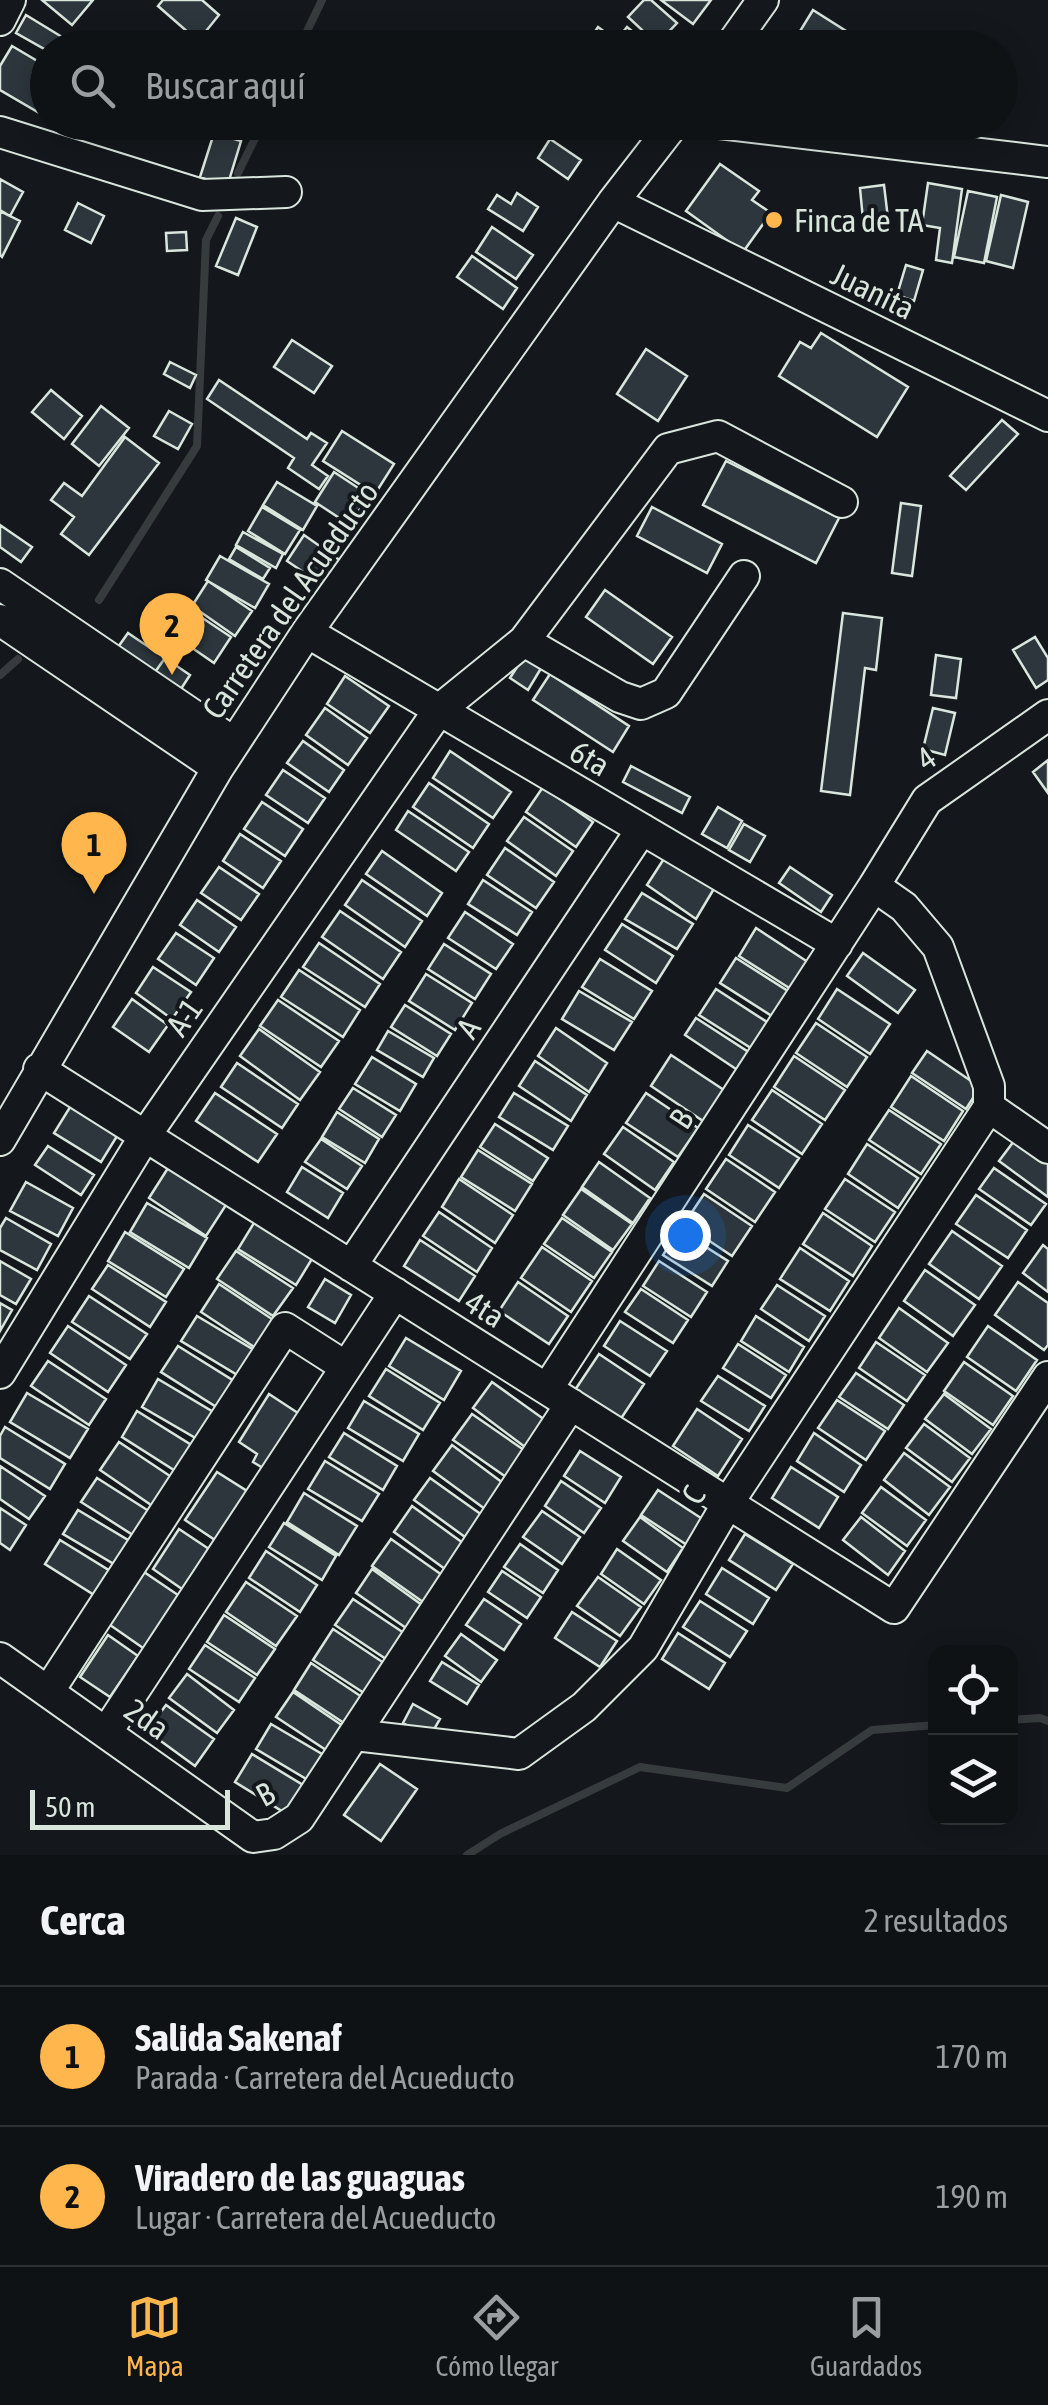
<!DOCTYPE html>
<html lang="es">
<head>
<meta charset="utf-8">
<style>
  body { margin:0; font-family:"Asap Condensed",sans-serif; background:#1d2022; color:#f1f3f6 }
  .controls { position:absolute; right:30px; bottom:30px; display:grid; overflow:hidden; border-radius:20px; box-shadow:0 5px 25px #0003 }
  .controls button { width:90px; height:90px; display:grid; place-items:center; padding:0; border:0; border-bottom:2px solid #2f3234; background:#0f1215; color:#f1f3f6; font:50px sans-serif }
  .scale { position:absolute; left:30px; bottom:25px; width:200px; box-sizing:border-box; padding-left:10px; border:5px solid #d8e6dc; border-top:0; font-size:28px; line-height:35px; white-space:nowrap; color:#d8e6dc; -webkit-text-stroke:8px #14181c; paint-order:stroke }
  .you { position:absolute; left:685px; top:1235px; width:35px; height:35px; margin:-25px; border:8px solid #fff; border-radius:50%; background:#1a73e8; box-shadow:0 0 0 15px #1a73e833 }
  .badge { display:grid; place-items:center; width:65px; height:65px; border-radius:50%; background:#ffb74d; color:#111; font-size:32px; font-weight:700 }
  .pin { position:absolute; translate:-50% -82px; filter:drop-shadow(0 2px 5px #0008) }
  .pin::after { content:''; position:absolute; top:52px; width:35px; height:30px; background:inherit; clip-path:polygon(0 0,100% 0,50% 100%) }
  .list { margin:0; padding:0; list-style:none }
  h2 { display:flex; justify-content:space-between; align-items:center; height:130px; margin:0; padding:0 40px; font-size:42px }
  h2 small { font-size:32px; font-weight:400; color:#9b9ea0 }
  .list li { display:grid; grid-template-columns:65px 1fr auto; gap:30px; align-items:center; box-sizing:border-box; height:140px; padding:0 40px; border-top:2px solid #2f3234 }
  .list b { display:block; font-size:38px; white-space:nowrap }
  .list p { margin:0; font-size:32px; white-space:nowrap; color:#9b9ea0 }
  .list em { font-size:32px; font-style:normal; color:#9b9ea0 }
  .icon { flex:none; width:55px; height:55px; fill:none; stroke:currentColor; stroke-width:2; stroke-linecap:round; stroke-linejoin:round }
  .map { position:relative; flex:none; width:1048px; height:1855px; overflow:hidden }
  .search { position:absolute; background:#0f1215; box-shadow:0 5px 25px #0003; left:30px; right:30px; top:30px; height:110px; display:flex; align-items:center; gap:25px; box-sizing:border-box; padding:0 35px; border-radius:55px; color:#9b9ea0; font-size:38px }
  .sheet { height:410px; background:#0f1215 }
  nav { display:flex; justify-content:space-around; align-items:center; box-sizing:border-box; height:140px; border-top:2px solid #2f3234; background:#0f1215; font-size:28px; color:#9b9ea0 }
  nav a { display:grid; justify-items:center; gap:5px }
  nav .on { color:#ffb74d }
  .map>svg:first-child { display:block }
</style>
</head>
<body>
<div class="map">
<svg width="1048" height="1855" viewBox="0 0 1048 1855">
  <rect width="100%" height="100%" fill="#14181c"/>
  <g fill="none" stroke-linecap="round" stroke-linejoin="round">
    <path stroke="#363b3e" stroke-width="8" d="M299 48 322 0
      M238 173 263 122
      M99 600 197 446 206 240 218 216
      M0 675 18 659
      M1010 1720 1040 1718 1048 1721
      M467 1855 500 1834 640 1767 787 1788 872 1730 936 1725"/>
  </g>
  <path fill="#2c363c" stroke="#d8e6dc" stroke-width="2.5" d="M42 0H93L72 25Z
    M163 0H202L219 15 198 41 158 6Z
    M644 0H651L677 23 657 44 628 17Z
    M661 0H711L693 24Z
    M813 10 865 43 862 48H816L797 36Z
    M26 15 80 48H48V51L16 33Z
    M598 27 627 48H596L588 42Z
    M627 27 653 48H630L618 38Z
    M12 46 39 62 33 73 48 82V118L0 90V66Z
    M579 122H605L592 135Z
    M214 133 241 141 227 187 200 177Z
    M550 139 581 160 568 179 538 158Z
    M720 164 759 191 752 200 771 213 743 252 686 211Z
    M0 179 23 192 10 216 0 210Z
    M928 183 962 189 952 263 936 260 940 228 922 225Z
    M884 185 889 227 864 230 860 188Z
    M968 191 997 197 984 263 954 257Z
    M517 193 538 207 523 231 488 209 497 195 511 204Z
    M1001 195 1028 202 1013 268 986 261Z
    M78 203 104 216 91 243 65 230Z
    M0 211 20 221 2 257 0 255Z
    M236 218 257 227 238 275 216 266Z
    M492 227 533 255 516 279 476 252Z
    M186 232 187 250 167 251 166 233Z
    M472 256 517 288 503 309 457 277Z
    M906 265 923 270 914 301 897 295Z
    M821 333 908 387 877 437 779 376 800 342 811 348Z
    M292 340 332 366 314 393 274 367Z
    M646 349 687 376 658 421 617 394Z
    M170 362 196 375 190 388 164 374Z
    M219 380 307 439 311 433 327 443 312 465 328 476 319 489 288 468 294 458 207 399Z
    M51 390 82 416 64 439 32 412Z
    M101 406 129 428 99 466 72 444Z
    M169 411 192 424 178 449 154 436Z
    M1002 420 1018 434 966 490 950 476Z
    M342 431 394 464 375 494 323 461Z
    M125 437 159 463 89 555 61 534 74 517 51 500 64 483 82 496Z
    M726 461 839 518 816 563 703 505Z
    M334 472 369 495 350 525 315 502Z
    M277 482 317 506 303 530 263 505Z
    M901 503 921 506 912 576 892 573Z
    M262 507 300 530 285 554 248 531Z
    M652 507 722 544 707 573 637 536Z
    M0 525 32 547 21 562 0 547Z
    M243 532 283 554 276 568 236 545Z
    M304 535 344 563 327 588 287 561Z
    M236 547 270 568 263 579 229 559Z
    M220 556 269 584 255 608 206 580Z
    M208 581 252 611 235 636 192 606Z
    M605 590 672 637 653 664 586 617Z
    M186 607 231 637 214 663 169 632Z
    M843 613 882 618 876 670 865 668 850 795 821 791Z
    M128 633 165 658 153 675 116 650Z
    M1035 637 1048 658V680L1036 688 1013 650Z
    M526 653 543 665 528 690 510 678Z
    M936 655 961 659 956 698 931 695Z
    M165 658 190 675 179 692 153 675Z
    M550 674 629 726 613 752 533 700Z
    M345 676 389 706 370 733 327 704Z
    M325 708 367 738 348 765 306 735Z
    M933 708 955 713 945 755 923 749Z
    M303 741 344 770 329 792 287 763Z
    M450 751 511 792 493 818 433 778Z
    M1048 760V793L1033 772Z
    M631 766 690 797 682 813 623 782Z
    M283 770 325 798 308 823 266 795Z
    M429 783 489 824 473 848 413 807Z
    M543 787 593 822 576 847 526 812Z
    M262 802 303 829 285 856 244 829Z
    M718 807 742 821 727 848 702 834Z
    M408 811 469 852 456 871 396 830Z
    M524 817 573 851 556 876 507 841Z
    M744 824 765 836 750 862 729 850Z
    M240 834 281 861 263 888 223 861Z
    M505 848 554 882 536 908 487 875Z
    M382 851 442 893 427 916 366 874Z
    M667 854 715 887 696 919 647 885Z
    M219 867 259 894 241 920 201 893Z
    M790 867 832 895 821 912 779 883Z
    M362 880 422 921 405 947 345 905Z
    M483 880 532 912 517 935 468 904Z
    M642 893 693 924 677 949 625 919Z
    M197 900 236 927 219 952 180 925Z
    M340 911 401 952 383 979 322 937Z
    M465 912 513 944 496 969 448 938Z
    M622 924 673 956 656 983 605 950Z
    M756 928 811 964 794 991 739 956Z
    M176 933 214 958 196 985 158 959Z
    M319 943 380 984 365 1007 303 967Z
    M444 944 491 974 475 999 428 969Z
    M863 953 915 990 898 1013 847 976Z
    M736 958 791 993 775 1018 720 983Z
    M600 959 652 991 634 1019 582 987Z
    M153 967 191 992 172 1019 136 993Z
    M299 970 360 1010 343 1037 281 997Z
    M426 974 472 1003 455 1030 409 1001Z
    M716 989 770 1024 754 1050 699 1015Z
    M837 989 890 1024 870 1054 818 1019Z
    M579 991 632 1022 614 1050 562 1019Z
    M132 999 168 1025 149 1052 113 1027Z
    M278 1000 339 1041 321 1067 260 1026Z
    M405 1005 451 1034 437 1056 391 1027Z
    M696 1018 750 1053 739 1071 685 1035Z
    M816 1023 867 1057 847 1087 796 1053Z
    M556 1028 607 1063 589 1092 538 1056Z
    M259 1029 320 1072 300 1100 240 1056Z
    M388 1031 434 1058 423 1077 377 1050Z
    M927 1051 980 1087 966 1109 912 1073Z
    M671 1055 724 1090 703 1121 651 1086Z
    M794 1056 845 1090 825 1120 774 1087Z
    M372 1057 416 1084 400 1111 355 1084Z
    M535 1061 587 1095 571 1121 519 1086Z
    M237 1063 298 1104 282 1128 221 1087Z
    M911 1076 963 1111 944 1141 891 1107Z
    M353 1088 396 1115 382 1137 339 1109Z
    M772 1090 822 1124 802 1154 752 1120Z
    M215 1093 277 1134 258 1162 196 1121Z
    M514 1093 568 1126 553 1150 499 1117Z
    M646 1093 698 1128 678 1157 626 1123Z
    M72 1104 119 1133 101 1162 54 1133Z
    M889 1110 941 1144 921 1174 869 1140Z
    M337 1112 379 1139 365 1163 322 1137Z
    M495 1124 548 1158 533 1181 480 1147Z
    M748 1125 799 1158 779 1188 729 1155Z
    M623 1127 674 1162 655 1190 604 1154Z
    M1017 1137 1048 1161V1197L999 1161Z
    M321 1139 362 1166 347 1189 305 1162Z
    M867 1144 918 1178 898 1208 848 1174Z
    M48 1146 94 1175 81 1195 35 1165Z
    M478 1150 532 1184 515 1211 461 1177Z
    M726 1159 775 1192 755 1222 706 1189Z
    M599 1162 650 1198 633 1223 582 1187Z
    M302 1167 343 1193 328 1218 287 1192Z
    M168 1168 226 1205 206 1236 149 1198Z
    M994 1168 1046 1204 1031 1225 979 1189Z
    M459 1179 513 1215 495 1243 442 1207Z
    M845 1179 895 1212 875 1242 825 1209Z
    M26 1182 73 1208 58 1236 10 1211Z
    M581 1189 632 1224 613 1250 563 1215Z
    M704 1194 752 1226 732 1256 684 1224Z
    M976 1195 1027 1230 1008 1258 956 1224Z
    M147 1203 207 1238 189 1268 130 1232Z
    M439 1212 492 1248 477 1272 423 1236Z
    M823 1213 872 1246 853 1276 803 1244Z
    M6 1218 51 1244 37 1270 0 1250V1228Z
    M257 1218 315 1254 296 1285 238 1249Z
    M562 1218 612 1252 594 1278 544 1244Z
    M679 1230 728 1261 712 1286 663 1255Z
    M952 1231 1002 1266 979 1299 929 1264Z
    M125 1232 184 1269 166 1297 108 1261Z
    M420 1240 475 1276 459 1301 404 1266Z
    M1043 1245 1048 1249V1292L1023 1273Z
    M542 1247 592 1281 571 1312 521 1278Z
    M800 1248 849 1281 830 1311 780 1279Z
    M236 1251 293 1288 273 1316 217 1279Z
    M0 1261 31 1279 16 1304 0 1295Z
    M659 1261 707 1292 691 1317 643 1286Z
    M108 1265 166 1302 150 1327 92 1289Z
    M925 1270 975 1305 953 1336 904 1301Z
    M325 1279 351 1295 335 1323 308 1307Z
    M518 1282 568 1316 549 1344 499 1311Z
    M1018 1282 1048 1303V1345L1044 1350 995 1315Z
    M219 1284 275 1321 257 1349 201 1312Z
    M777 1285 825 1316 809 1341 761 1309Z
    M641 1289 688 1320 673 1343 625 1312Z
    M89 1296 147 1334 130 1359 72 1322Z
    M0 1303 12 1310 0 1331Z
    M899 1308 948 1343 927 1372 879 1338Z
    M197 1316 254 1350 239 1376 181 1341Z
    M756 1316 804 1347 789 1372 741 1341Z
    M620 1321 667 1351 650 1376 604 1346Z
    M68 1326 126 1365 108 1392 50 1353Z
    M988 1326 1037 1360 1016 1391 967 1357Z
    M406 1338 461 1371 444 1400 389 1366Z
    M876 1342 925 1375 907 1401 859 1368Z
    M738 1344 786 1375 771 1398 723 1368Z
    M178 1346 234 1381 218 1408 161 1372Z
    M599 1354 644 1384 620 1420 575 1390Z
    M48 1361 106 1399 89 1425 31 1386Z
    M964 1362 1013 1396 993 1425 944 1391Z
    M386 1369 440 1403 423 1430 369 1396Z
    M856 1373 904 1405 888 1429 839 1397Z
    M718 1376 765 1406 749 1431 701 1401Z
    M158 1379 215 1413 199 1440 142 1407Z
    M492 1382 545 1420 525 1447 473 1408Z
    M27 1393 88 1429 70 1458 10 1422Z
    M269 1394 298 1413 263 1468 253 1462 257 1454 239 1442Z
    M944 1394 991 1429 972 1454 925 1419Z
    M837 1400 885 1431 866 1460 818 1428Z
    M364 1401 419 1434 403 1461 348 1428Z
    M697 1409 742 1439 718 1476 673 1446Z
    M137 1411 193 1446 177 1472 122 1437Z
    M472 1414 524 1450 506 1477 453 1440Z
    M924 1424 970 1458 952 1482 906 1448Z
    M5 1427 65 1464 50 1489 0 1458V1436Z
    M344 1433 397 1466 383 1490 329 1457Z
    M814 1433 861 1465 844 1492 797 1461Z
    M119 1442 173 1478 154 1507 100 1470Z
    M452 1445 503 1483 485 1509 433 1471Z
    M580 1451 621 1477 605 1503 564 1476Z
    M904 1453 950 1487 929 1515 884 1480Z
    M325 1461 379 1494 362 1521 308 1489Z
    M0 1466 45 1496 29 1519 0 1499Z
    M791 1467 838 1497 819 1528 772 1498Z
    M217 1472 247 1491 215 1540 185 1520Z
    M97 1478 152 1513 136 1537 81 1502Z
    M430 1478 482 1515 465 1537 414 1500Z
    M561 1481 601 1508 584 1533 545 1506Z
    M881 1487 926 1520 907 1546 862 1513Z
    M658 1490 704 1520 687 1545 641 1515Z
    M304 1493 357 1526 339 1555 287 1522Z
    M412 1506 463 1543 445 1569 394 1532Z
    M0 1508 26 1525 10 1550 0 1543Z
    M78 1510 133 1543 119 1567 63 1534Z
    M542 1511 580 1537 562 1564 523 1537Z
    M640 1517 683 1548 667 1572 623 1541Z
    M861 1517 905 1551 888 1575 843 1540Z
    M284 1523 336 1556 322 1580 269 1547Z
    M179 1529 209 1549 182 1589 153 1569Z
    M745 1534 793 1564 776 1590 729 1560Z
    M391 1539 442 1575 423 1602 372 1566Z
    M60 1540 115 1574 99 1598 45 1564Z
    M520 1544 558 1570 543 1593 504 1567Z
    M617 1549 661 1580 644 1604 601 1574Z
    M266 1551 317 1585 300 1612 249 1578Z
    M722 1568 769 1598 753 1624 706 1594Z
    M372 1569 422 1605 406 1628 356 1593Z
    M502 1571 541 1597 527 1618 488 1592Z
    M144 1572 181 1597 146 1650 110 1625Z
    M598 1577 641 1607 620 1636 577 1606Z
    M246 1582 297 1616 276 1646 226 1612Z
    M353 1599 404 1633 386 1659 335 1625Z
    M484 1599 521 1624 504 1650 466 1625Z
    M700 1601 747 1631 730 1657 683 1627Z
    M572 1612 617 1641 600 1667 555 1638Z
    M224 1615 275 1649 257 1675 207 1642Z
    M333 1629 384 1663 364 1693 313 1660Z
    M678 1633 725 1663 709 1689 662 1659Z
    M461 1634 497 1660 481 1682 445 1656Z
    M108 1635 138 1656 110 1697 80 1677Z
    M205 1645 255 1678 239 1702 189 1669Z
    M442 1662 479 1685 467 1704 430 1681Z
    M311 1663 362 1697 344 1723 294 1690Z
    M187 1674 234 1710 217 1733 169 1698Z
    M293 1692 343 1726 326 1750 276 1717Z
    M413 1704 440 1719 429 1738 403 1723Z
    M166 1705 214 1739 195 1766 147 1731Z
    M271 1724 322 1754 308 1780 256 1749Z
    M252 1754 303 1785 285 1813 235 1782Z
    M380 1764 417 1789 381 1841 344 1815Z"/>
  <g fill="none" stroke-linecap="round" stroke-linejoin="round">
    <defs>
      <path id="minor" d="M0 20 10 0
        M729 48 763 0
        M711 122 1048 162
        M0 132 202 195 286 192
        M613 202 1048 416
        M0 584 234 743
        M0 620 218 768
        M307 632 837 944
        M524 641 620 697 641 704 666 693 744 576
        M874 886 904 907 938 947 989 1086V1107L1048 1148
        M39 1069 894 1608 1048 1377
        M0 1140 218 768 307 632 613 202 675 122
        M351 1266 642 829
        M0 1373 145 1136 439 710 524 641 668 449 718 436 842 502
        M547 1389 874 886 927 800 1048 715
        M0 1658 253 1837 274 1834 299 1818 571 1404
        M48 1692 285 1328 346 1367
        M106 1733 395 1293
        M355 1735 519 1754 584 1707 643 1648 728 1503 989 1107"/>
    </defs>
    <use href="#minor" stroke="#d8e6dc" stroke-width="34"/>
    <use href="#minor" stroke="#14181c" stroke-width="30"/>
  </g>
  <circle fill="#ffb74d" stroke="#14181c" stroke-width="4" cx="774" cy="220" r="10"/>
  <g text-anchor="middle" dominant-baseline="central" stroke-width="8" stroke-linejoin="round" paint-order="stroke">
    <g font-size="32" fill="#d8e6dc" stroke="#14181c" text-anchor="start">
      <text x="794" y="220">Finca de TA</text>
    </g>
    <g font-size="32" fill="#d8e6dc" stroke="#14181c">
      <text transform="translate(873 291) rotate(26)">Juanita</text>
      <text transform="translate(290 600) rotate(-55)">Carretera del Acueducto</text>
      <text transform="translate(590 758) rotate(30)">6ta</text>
      <text transform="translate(926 758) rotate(-35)">4</text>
      <text transform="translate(184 1017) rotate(-55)">A-1</text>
      <text transform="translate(468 1028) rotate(-56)">A</text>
      <text transform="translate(681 1119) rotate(-57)">B</text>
      <text transform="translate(485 1309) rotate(32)">4ta</text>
      <text transform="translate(693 1495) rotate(-59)">C</text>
      <text transform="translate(147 1719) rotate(35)">2da</text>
      <text transform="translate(265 1794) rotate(-29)">B</text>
    </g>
  </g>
</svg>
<div class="controls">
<button><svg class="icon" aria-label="locate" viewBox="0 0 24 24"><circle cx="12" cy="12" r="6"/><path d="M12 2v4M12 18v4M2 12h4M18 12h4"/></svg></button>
<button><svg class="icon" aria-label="layers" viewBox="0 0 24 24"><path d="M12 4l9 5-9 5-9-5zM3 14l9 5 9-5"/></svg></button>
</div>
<div class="scale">50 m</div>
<div class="you"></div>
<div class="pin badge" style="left:94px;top:894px">1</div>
<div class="pin badge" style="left:172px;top:675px">2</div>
<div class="search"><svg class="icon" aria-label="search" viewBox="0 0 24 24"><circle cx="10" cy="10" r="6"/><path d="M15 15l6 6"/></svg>Buscar aquí</div>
</div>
<section class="sheet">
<h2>Cerca<small>2 resultados</small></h2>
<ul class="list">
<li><span class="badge">1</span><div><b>Salida Sakenaf</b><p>Parada · Carretera del Acueducto</p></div><em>170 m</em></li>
<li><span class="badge">2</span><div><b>Viradero de las guaguas</b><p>Lugar · Carretera del Acueducto</p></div><em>190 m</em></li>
</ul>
</section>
<nav>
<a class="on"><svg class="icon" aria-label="map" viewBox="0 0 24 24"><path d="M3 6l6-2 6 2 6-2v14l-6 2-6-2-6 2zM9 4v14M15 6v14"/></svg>Mapa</a>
<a><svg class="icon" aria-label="directions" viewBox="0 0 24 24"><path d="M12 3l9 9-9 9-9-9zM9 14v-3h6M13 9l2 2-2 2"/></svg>Cómo llegar</a>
<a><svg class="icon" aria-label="saved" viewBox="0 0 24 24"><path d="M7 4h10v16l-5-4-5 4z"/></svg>Guardados</a>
</nav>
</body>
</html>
